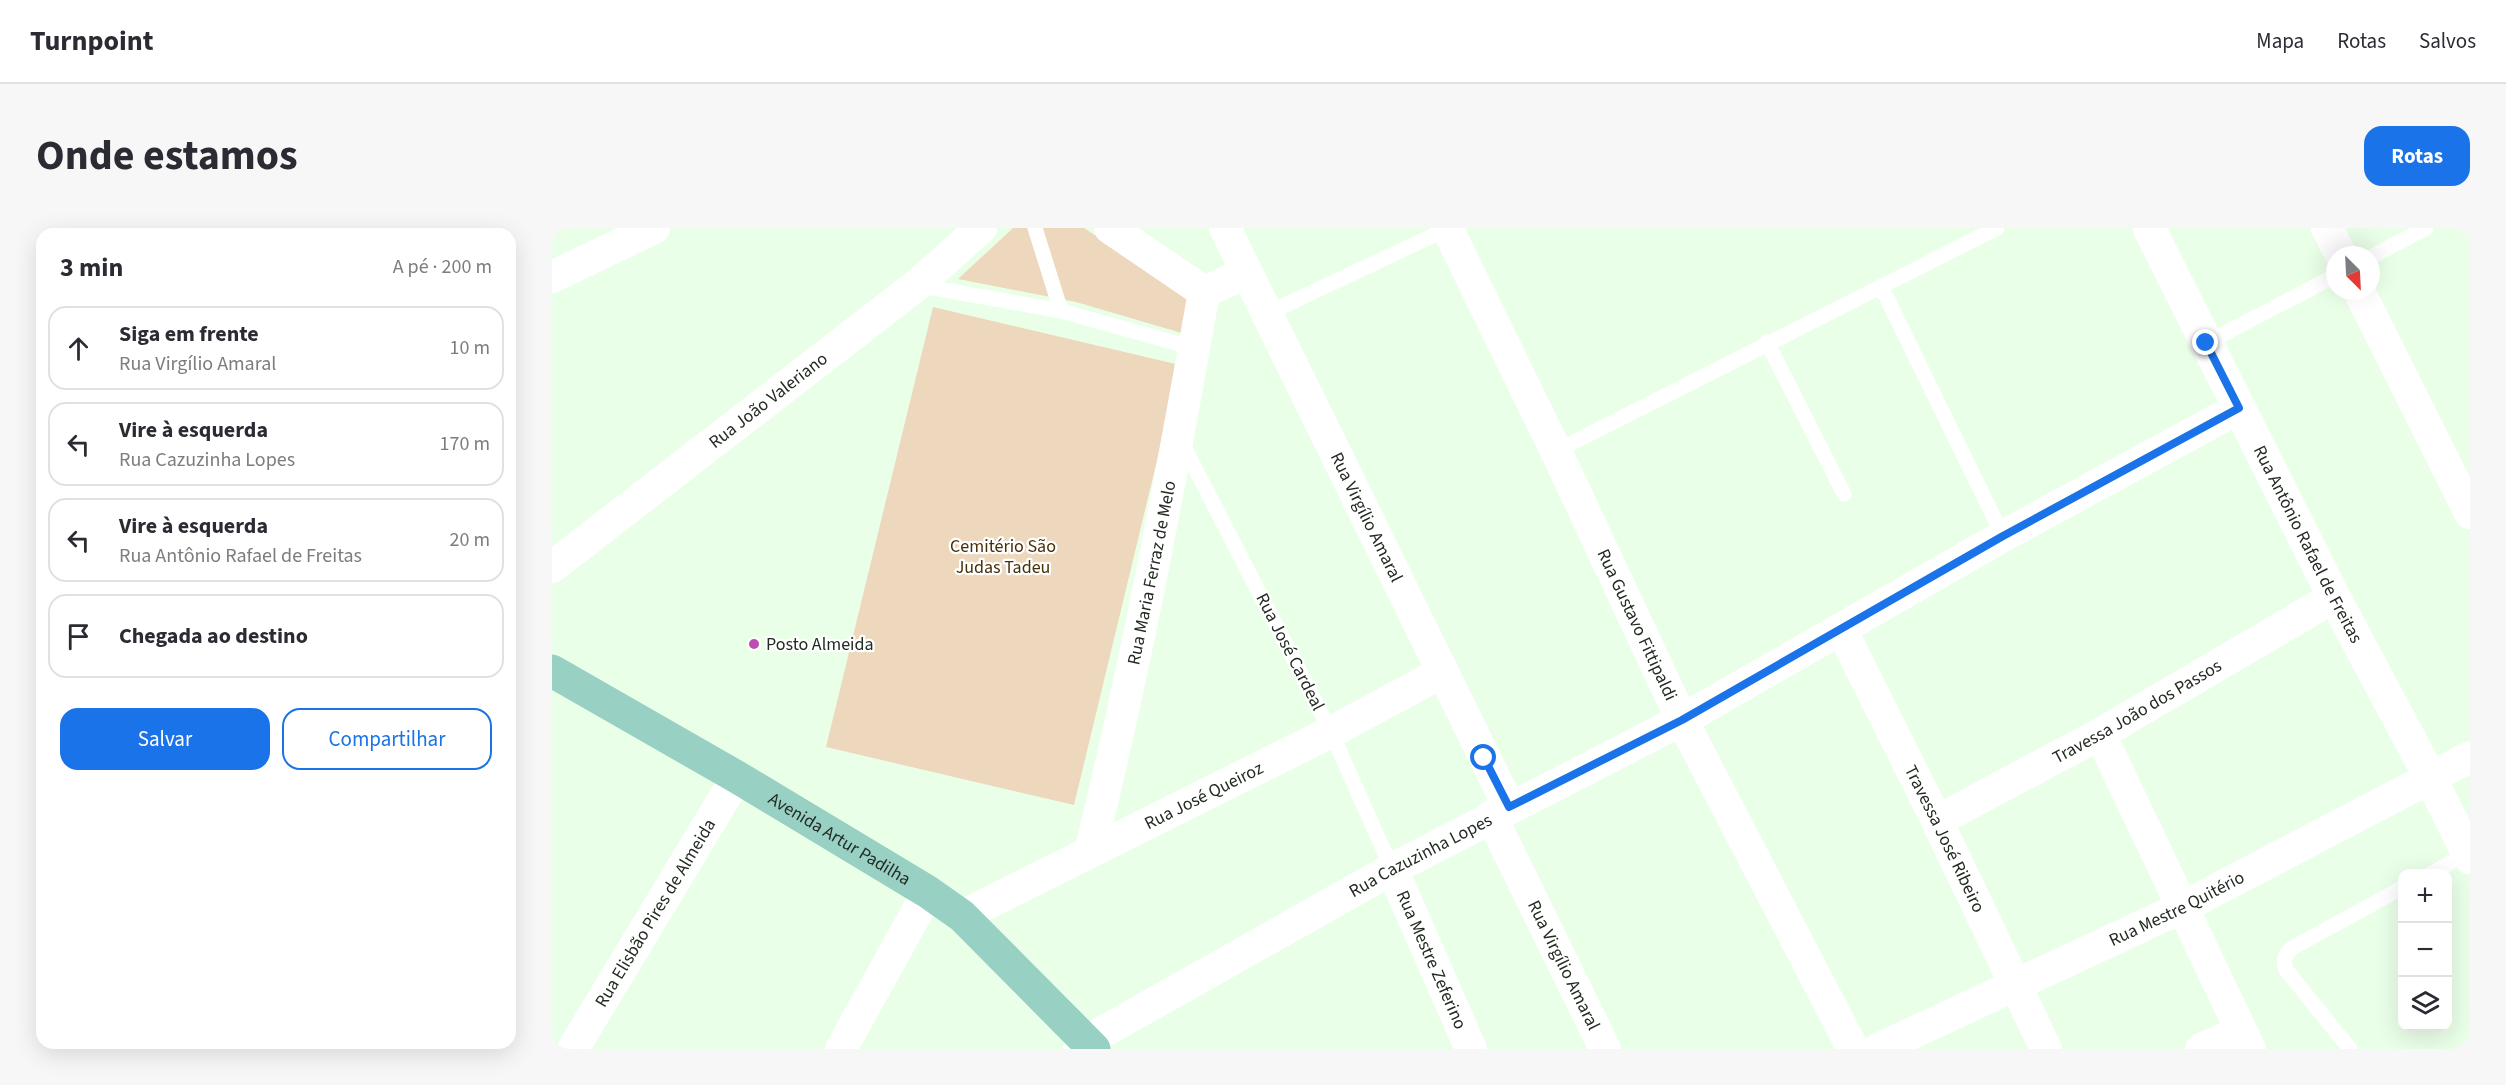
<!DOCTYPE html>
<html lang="pt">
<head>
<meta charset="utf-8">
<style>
  body { margin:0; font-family:"Source Sans 3",sans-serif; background:#f7f7f7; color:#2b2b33 }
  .controls { position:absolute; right:18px; bottom:18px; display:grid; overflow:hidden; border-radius:12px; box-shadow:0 6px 24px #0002 }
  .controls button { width:54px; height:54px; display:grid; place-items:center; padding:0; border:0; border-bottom:2px solid #e1e1e2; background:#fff; color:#2b2b33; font:30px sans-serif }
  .compass { position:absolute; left:1774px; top:18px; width:54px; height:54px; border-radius:50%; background:#fff; box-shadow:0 6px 24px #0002; rotate:156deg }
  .stop { position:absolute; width:18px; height:18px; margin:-14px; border:4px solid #1a73e8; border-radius:50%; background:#fff }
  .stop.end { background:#1a73e8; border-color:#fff; box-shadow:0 2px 6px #0008 }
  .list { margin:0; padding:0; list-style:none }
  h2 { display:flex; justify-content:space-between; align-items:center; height:78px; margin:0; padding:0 24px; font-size:26px }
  h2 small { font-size:20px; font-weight:400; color:#7c7c81 }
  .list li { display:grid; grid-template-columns:39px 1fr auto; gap:18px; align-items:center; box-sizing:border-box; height:84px; margin:0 12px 12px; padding:0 12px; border:2px solid #e1e1e2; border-radius:18px }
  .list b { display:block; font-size:22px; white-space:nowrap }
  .list p { margin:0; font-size:20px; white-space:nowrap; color:#7c7c81 }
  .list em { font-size:20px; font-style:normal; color:#7c7c81 }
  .actions { display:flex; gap:12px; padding:18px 24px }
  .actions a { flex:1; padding:14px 0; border:2px solid #1a73e8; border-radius:18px; text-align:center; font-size:21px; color:#1a73e8 }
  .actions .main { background:#1a73e8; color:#fff }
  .icon { flex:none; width:33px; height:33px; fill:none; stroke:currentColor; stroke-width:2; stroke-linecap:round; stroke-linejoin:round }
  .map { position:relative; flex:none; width:1918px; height:821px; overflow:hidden; border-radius:18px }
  header { display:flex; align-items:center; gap:36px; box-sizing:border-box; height:84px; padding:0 30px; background:#fff; border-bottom:2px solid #e1e1e2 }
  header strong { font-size:28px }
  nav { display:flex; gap:33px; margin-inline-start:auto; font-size:21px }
  .intro { display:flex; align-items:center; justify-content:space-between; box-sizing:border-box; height:144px; padding:0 36px }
  h1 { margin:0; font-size:42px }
  .button { padding:15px 27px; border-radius:18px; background:#1a73e8; color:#fff; font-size:21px; font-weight:700 }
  main { display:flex; gap:36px; padding:0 36px }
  aside { flex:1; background:#fff; border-radius:18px; box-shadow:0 6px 24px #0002 }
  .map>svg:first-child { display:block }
</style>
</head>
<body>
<header>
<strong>Turnpoint</strong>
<nav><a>Mapa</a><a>Rotas</a><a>Salvos</a></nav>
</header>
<div class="intro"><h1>Onde estamos</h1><a class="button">Rotas</a></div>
<main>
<aside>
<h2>3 min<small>A pé · 200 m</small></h2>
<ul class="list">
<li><svg class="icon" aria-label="ahead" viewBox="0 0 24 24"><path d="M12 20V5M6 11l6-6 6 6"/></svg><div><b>Siga em frente</b><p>Rua Virgílio Amaral</p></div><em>10 m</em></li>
<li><svg class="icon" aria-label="left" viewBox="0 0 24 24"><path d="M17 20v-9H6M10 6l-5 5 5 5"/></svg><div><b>Vire à esquerda</b><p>Rua Cazuzinha Lopes</p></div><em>170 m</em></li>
<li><svg class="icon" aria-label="left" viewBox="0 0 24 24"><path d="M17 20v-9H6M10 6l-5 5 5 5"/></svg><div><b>Vire à esquerda</b><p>Rua Antônio Rafael de Freitas</p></div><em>20 m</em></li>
<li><svg class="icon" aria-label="arrive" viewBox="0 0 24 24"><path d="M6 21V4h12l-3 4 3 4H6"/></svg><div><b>Chegada ao destino</b></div></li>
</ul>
<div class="actions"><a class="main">Salvar</a><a>Compartilhar</a></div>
</aside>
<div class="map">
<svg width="1918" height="821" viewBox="0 0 1918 821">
  <rect width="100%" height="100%" fill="#eaffe8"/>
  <path fill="#edd8bd" d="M461 0H532L639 70 633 106 524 74 406 51Z
    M381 79 628 137 522 577 274 519Z"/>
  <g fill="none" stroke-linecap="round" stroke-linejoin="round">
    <path stroke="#fff" stroke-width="15" d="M483 0 509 83 642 120
      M1819 29 1874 0
      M365 57 509 83
      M1329 58 1451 308
      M714 86 895 1
      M1215 114 1292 266
      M1654 115 1783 48
      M629 213 779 504 840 641
      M1004 223 1445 0
      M1878 646 1916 625
      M1798 821 1735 743C1730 733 1732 728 1740 720L1850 660"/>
    <g stroke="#fff" stroke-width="32">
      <path d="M558 0 652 64 694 45"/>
      <path id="s1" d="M673 0 957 579"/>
      <path id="s2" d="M895 0 1004 223 1130 492 1301 821"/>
      <path d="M1775 0 1789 27"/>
      <path d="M0 49 102 0"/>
      <path d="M1807 63 1918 285"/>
      <path id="s3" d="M0 339 365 57 429 0"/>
      <path id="s4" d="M1289 401 1385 593 1494 821"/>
      <path d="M1548 506 1698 821"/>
      <path id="s5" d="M939 588 1053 821"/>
      <path id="s6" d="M1385 593 1548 506 1782 369"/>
      <path id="s7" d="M538 624C584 439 619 251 652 64"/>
      <path id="s8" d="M840 641 919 821"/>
      <path id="s9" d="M410 688 779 504 891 444"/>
      <path id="s10" d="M21 821 185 549"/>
      <path d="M289 821 376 664"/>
      <path id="s11" d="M527 821 535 813 840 641 1130 492 1451 308 1687 180"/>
      <path id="s12" d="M1326 821 1631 679 1918 529"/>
      <path d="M1649 821 1689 803"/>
    </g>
    <path stroke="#fff" stroke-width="33" id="s13" d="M1597 0 1782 369 1878 549 1918 630"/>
    <path stroke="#98d0c4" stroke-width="33" id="s14" d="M0 443 185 549 376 664 410 688 542 821"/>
  </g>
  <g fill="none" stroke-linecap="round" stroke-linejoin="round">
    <path stroke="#1a73e8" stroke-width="8" d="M932 530 957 579 1130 492 1451 308 1687 180 1654 115"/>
  </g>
  <circle fill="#ba4faf" stroke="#fff" stroke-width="2" cx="202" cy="416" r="6"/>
  <g text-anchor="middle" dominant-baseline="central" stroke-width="4.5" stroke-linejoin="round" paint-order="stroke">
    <g font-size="18" fill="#232b22" stroke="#fff">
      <text stroke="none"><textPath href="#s3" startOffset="273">Rua João Valeriano</textPath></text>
      <text stroke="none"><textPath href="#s1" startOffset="322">Rua Virgílio Amaral</textPath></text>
      <text stroke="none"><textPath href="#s13" startOffset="354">Rua Antônio Rafael de Freitas</textPath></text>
      <text stroke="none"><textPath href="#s7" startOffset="286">Rua Maria Ferraz de Melo</textPath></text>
      <text stroke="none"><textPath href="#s2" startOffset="440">Rua Gustavo Fittipaldi</textPath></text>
      <text transform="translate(738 424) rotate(63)">Rua José Cardeal</text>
      <text stroke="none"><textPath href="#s6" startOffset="228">Travessa João dos Passos</textPath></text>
      <text stroke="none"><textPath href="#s9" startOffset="270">Rua José Queiroz</textPath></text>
      <text stroke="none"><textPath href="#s4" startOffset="234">Travessa José Ribeiro</textPath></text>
      <text stroke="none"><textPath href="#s14" startOffset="333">Avenida Artur Padilha</textPath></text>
      <text stroke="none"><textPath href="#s11" startOffset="393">Rua Cazuzinha Lopes</textPath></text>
      <text stroke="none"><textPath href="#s12" startOffset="330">Rua Mestre Quitério</textPath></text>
      <text stroke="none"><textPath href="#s10" startOffset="159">Rua Elisbão Pires de Almeida</textPath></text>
      <text stroke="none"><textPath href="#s8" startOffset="99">Rua Mestre Zeferino</textPath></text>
      <text stroke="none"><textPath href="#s5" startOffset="166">Rua Virgílio Amaral</textPath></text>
    </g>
    <g font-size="18" fill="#472f07" stroke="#fff">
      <text x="451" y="318">Cemitério São<tspan x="451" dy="21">Judas Tadeu</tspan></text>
    </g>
    <g font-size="18" fill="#232b22" stroke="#fff" text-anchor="start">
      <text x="214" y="416">Posto Almeida</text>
    </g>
  </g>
</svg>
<div class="controls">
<button>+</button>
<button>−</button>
<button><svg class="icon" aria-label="layers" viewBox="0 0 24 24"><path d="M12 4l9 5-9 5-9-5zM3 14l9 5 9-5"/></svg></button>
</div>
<svg class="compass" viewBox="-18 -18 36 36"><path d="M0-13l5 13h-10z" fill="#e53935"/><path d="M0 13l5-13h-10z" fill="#7c7c81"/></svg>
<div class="stop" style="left:932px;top:530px"></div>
<div class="stop end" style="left:1654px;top:115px"></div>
</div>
</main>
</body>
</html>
